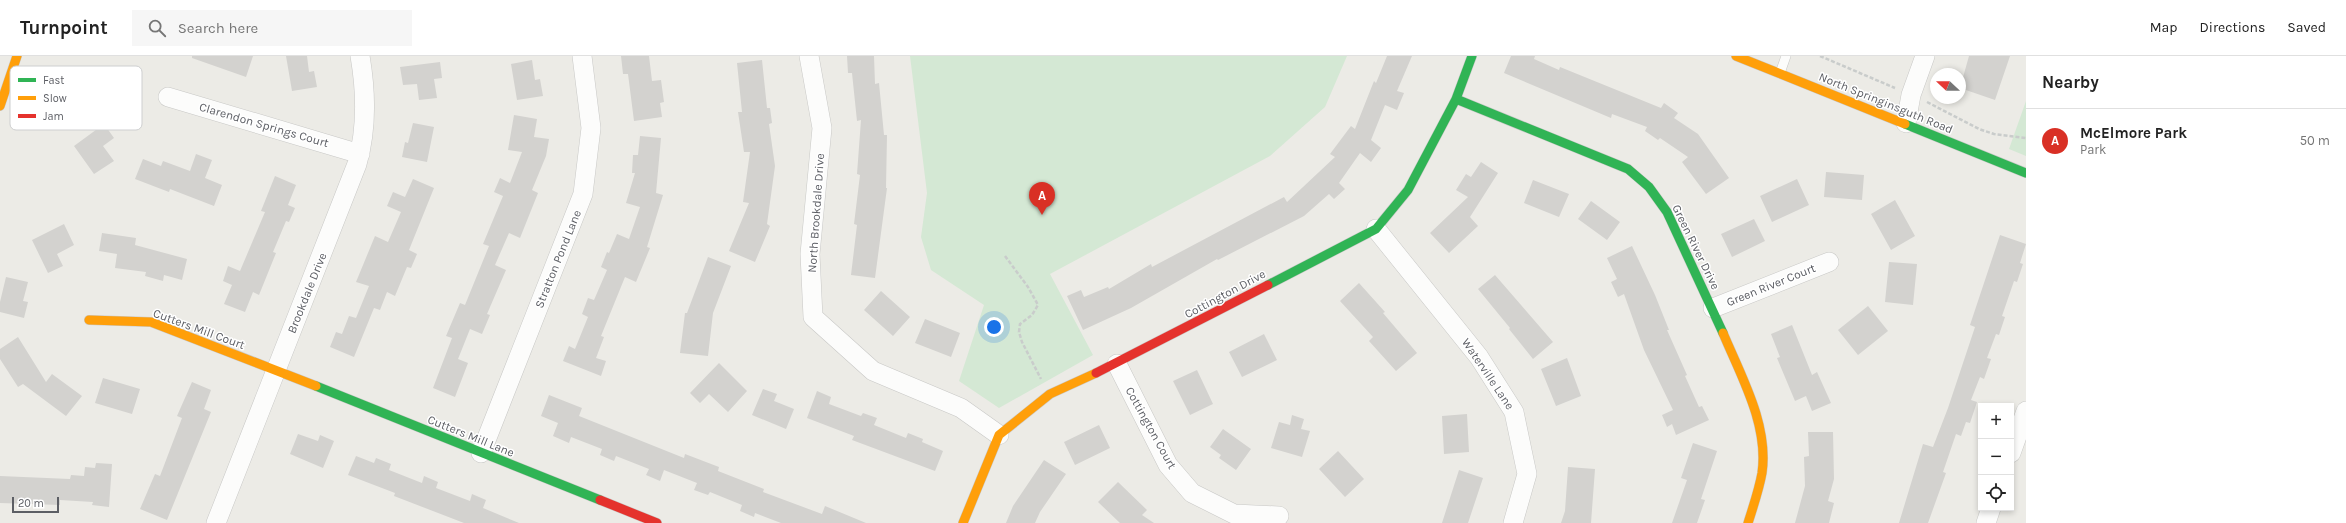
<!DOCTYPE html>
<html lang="en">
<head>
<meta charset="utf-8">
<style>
  body { margin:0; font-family:Karla,sans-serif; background:#f6f6f6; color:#222 }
  .controls { position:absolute; right:12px; bottom:12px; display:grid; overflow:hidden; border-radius:0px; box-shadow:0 2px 6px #0003 }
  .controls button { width:36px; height:36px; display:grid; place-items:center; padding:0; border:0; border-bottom:1px solid #e0e0e0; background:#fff; color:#222; font:20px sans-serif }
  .compass { position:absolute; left:1930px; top:12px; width:36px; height:36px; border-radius:50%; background:#fff; box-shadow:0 2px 6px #0003; rotate:292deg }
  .scale { position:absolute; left:12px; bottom:10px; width:47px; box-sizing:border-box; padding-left:4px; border:2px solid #5c5e64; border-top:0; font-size:11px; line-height:14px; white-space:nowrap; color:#5c5e64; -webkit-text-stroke:3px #fff; paint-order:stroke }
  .you { position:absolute; left:994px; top:271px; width:14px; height:14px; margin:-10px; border:3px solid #fff; border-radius:50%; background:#1a73e8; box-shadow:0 0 0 6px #1a73e833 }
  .badge { display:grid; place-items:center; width:26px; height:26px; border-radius:50%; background:#d93025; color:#fff; font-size:13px; font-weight:700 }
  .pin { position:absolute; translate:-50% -33px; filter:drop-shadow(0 1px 2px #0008) }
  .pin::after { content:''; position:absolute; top:21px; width:14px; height:12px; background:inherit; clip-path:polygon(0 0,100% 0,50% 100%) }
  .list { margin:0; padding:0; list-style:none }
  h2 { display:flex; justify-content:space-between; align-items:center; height:52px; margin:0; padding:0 16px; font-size:17px }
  h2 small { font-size:13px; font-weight:400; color:#767676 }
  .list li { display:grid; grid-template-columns:26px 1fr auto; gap:12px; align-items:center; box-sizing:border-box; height:64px; padding:0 16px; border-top:1px solid #e0e0e0 }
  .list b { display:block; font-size:15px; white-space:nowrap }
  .list p { margin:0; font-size:13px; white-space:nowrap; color:#767676 }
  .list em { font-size:13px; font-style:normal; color:#767676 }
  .icon { flex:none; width:22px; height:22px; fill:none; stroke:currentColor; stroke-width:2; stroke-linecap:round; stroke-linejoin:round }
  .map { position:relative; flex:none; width:2026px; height:467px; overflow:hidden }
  header { display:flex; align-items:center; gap:24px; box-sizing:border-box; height:56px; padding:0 20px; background:#fff; border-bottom:1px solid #e0e0e0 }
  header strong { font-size:19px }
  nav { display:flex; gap:22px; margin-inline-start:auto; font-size:14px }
  .search { width:280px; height:36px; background:#f6f6f6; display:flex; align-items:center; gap:10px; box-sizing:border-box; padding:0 14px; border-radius:0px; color:#767676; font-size:15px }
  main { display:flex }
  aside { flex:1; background:#fff }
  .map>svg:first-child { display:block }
</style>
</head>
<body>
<header>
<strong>Turnpoint</strong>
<div class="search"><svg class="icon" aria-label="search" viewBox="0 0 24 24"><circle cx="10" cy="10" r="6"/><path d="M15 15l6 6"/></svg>Search here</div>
<nav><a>Map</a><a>Directions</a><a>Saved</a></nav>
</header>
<main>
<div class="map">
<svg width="2026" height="467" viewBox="0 0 2026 467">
  <rect width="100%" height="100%" fill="#ecebe6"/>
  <path fill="#d4e8d4" d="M910 0H1347L1325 51 1270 100 1050 218 1093 299 999 352 959 325 984 249 931 214 921 181 927 137Z
    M2026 45V100L2009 93Z"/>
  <path fill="#d3d2cf" d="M192 0H253L246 21 192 2Z
    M286 0H307L309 16 314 15 317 31 292 35Z
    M621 0H649L652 25 661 24 664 46 660 47 662 61 634 65 628 18H623Z
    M847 0H874L875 28 879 27 884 79H887L886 132H887L875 222 851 219 857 169 854 168 860 119 857 118 861 64 857 65 852 17H848Z
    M1387 0H1412L1397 35 1404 37 1397 54 1385 49 1371 84 1381 92 1371 106 1360 97 1339 127 1345 133 1334 143 1329 138 1304 160 1218 204 1217 203 1131 252 1083 274 1067 240 1081 234 1084 241 1108 231 1109 233 1151 208 1152 211 1284 141 1287 146 1335 101 1330 98 1351 70 1355 73 1374 25 1376 27Z
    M1511 0H1535L1534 3 1559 14 1560 11 1661 52 1664 47 1678 57 1674 62 1698 78 1729 122 1706 138 1682 106 1688 101 1660 82 1658 84 1645 75 1647 71 1612 58 1611 62 1504 17Z
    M1969 0H2010L1995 44 1960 32Z
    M532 4 535 24 540 23 543 40 517 44 511 8Z
    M762 4 767 52H770L772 67 769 68 775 110 767 168 770 170 755 206 729 195 749 147 743 146 750 96H744L738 56H742L737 7Z
    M440 6 442 22 434 23 437 42 419 44 417 28 403 29 400 11Z
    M514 59 537 63 534 81 549 83 546 100 532 134 538 137 520 182 509 177 495 209 506 214 487 258 490 259 482 278 470 273 458 303 468 307 455 341 433 332 452 282 446 280 460 247 465 249 489 190 483 188 503 140 494 136 500 122 510 127 522 96 508 94Z
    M413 67 434 71 427 106 402 101 405 86 408 87Z
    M104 68 114 82 103 90 114 105 94 118 74 90Z
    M640 80 661 82 656 137 663 139 647 191 650 192 636 226 625 221 601 280 604 281 596 302 606 305 601 320 563 305 569 290 575 293 588 261 582 258 588 242 594 244 607 214 601 211 607 196 609 197 617 178 629 183 640 151 626 147 635 117H632L633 99H638Z
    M196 98 212 104 205 122 222 129 214 150 170 133 169 136 135 123 143 103 161 110 163 105 190 115Z
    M1481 106 1498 117 1470 161 1478 170 1449 197 1430 177 1468 141 1456 134 1466 118 1471 121Z
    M1826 116 1864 119 1862 144 1824 141Z
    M275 120 296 129 288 149 295 152 289 166 286 165 273 196 276 197 259 239 253 236 245 256 224 248 232 229 223 225 228 210 240 215 265 156 261 155Z
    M413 123 434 132 409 194 417 198 411 212 407 211 395 240 387 236 380 254 374 252 354 301 330 291 336 276 342 278 349 260 356 262 369 230 356 226 375 180 388 186 401 156 387 150 393 136 405 141Z
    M1797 123 1809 149 1772 166 1760 140Z
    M1533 124 1569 138 1559 161 1524 147Z
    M1895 144 1915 180 1891 194 1871 158Z
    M1591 145 1620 166 1607 184 1578 163Z
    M1754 163 1765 185 1732 201 1721 178Z
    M64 168 74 189 57 198 63 210 48 217 32 184Z
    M102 177 136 182 135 189 187 203 182 224 164 219 163 225 145 220 146 216 115 212 117 198 99 195Z
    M2000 179 2026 188 2020 207 2023 208 2017 226 2014 225 2002 260 2005 261 1999 279 1996 278 1987 302 1991 303 1984 323 1980 321 1971 344 1977 346 1970 367 1966 366 1961 380 1956 378 1943 416 1946 417 1928 467H1899L1923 388 1933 391 1948 352 1975 271 1970 269Z
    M1632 190 1655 239 1669 274H1667L1687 319 1685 320 1699 351 1702 350 1709 364 1676 379 1672 368 1667 371 1662 359 1673 354 1644 294 1624 238 1618 241 1611 226 1617 223 1607 202Z
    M708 201 731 210 713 257 708 300 680 297 685 257H687Z
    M1889 206 1917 208 1913 249 1885 246Z
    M1495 219 1553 286 1533 303 1509 273 1510 272 1478 233Z
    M6 221 28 226 23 245 28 246 24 262 0 256V246Z
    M1359 227 1385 256 1383 257 1417 297 1396 315 1369 285 1373 281 1340 245Z
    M881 235 910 261 893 280 864 254Z
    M1868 250 1888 275 1858 299 1838 274Z
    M925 263 960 277 951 301 915 287Z
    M1792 269 1812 319 1817 316 1831 347 1812 355 1806 340 1795 345 1777 302 1780 301 1771 278Z
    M1264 278 1277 304 1242 321 1229 296Z
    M18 281 46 326 52 318 82 340 66 360 23 328 18 331 0 303V293Z
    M1567 302 1581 340 1556 350 1541 313Z
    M719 307 747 335 728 356 709 338 700 347 690 337Z
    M1197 314 1213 348 1190 359 1173 325Z
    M103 322 140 333 132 358 95 347Z
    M192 326 211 334 204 353 211 356 167 464 140 453 155 418 160 420 182 362 177 360Z
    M763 333 777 338 774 345 794 353 786 373 752 359Z
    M817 335 831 341 829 348 861 360 863 357 877 362 874 369 906 382 908 377 923 383 922 386 943 395 935 415 852 384 854 380 807 362Z
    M549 339 582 352 579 360 684 402 685 398 719 411 718 415 764 433 763 436 822 458 825 450 866 467H781L755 457 754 461 740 455 742 449 710 436 708 439 694 434 697 427 664 414 660 425 646 419 649 413 616 400 614 405 600 399 602 393 571 381 569 387 553 380 558 367 541 360Z
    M1467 358 1469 396 1444 398 1442 360Z
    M1292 359 1304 363 1301 373 1310 375 1302 401 1271 392 1279 366 1290 369Z
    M1099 369 1110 392 1075 409 1064 386Z
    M1223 373 1251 393 1236 414 1219 402 1221 399 1210 391Z
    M1808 376H1833L1834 423 1828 445 1834 447 1829 467H1795L1805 430 1804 401 1809 400Z
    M298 378 318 385 320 379 334 385 323 412 290 398Z
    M1693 387 1717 395 1701 443 1705 444 1697 467H1672L1687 424 1681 422Z
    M1338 395 1364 423 1345 441 1319 413Z
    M356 400 374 407 376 402 391 408 389 414 422 427 424 420 438 426 436 432 470 445 472 438 486 444 483 452 519 467H464L394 440 395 437 348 419Z
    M1044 404 1066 418 1040 456 1035 467H1006L1013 450Z
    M96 407 112 408 109 451 92 449 93 446 60 444V449L0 447V420L70 423 71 419 84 420 85 411 95 412Z
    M1568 411 1595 413 1591 467H1561L1565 455Z
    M1459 414 1483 422 1468 467H1442Z
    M1118 426 1147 454 1142 459 1154 467H1120L1098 446Z"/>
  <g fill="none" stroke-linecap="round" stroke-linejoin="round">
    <defs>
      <path id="lane" d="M1780 17 1786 0"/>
      <path id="street" d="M809 0 822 72 810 198 813 261 873 315 961 352 999 379
        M168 41 360 98
        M1906 67 1911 39 1925 0
        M1376 173 1479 301 1514 356 1527 418 1513 467
        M1713 252 1829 206
        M1117 308 1168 409 1192 437 1234 458 1279 460
        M481 397 583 138 591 72 582 0
        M2011 397 2026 355
        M216 467 357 108C367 73 366 35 360 0
        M1986 467 1991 452"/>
      <path id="fast" d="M1456 43 1628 113 1649 131 1667 156 1723 277
        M1905 68 2026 117
        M1268 229 1376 173 1408 134 1456 43 1472 0
        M316 330 600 444"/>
      <path id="slow" d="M1736 0 1905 68
        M0 50 17 0
        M89 264 151 266 316 330
        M1723 277C1741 320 1769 369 1762 417 1759 434 1753 451 1748 467
        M963 467 999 379 1050 338 1096 317"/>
      <path id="jam" d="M1096 317 1268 229
        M600 444 657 467"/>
    </defs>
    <use href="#lane" stroke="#c8c8c6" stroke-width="10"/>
    <use href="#street" stroke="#c8c8c6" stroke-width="20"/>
    <use href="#fast" stroke="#c9c8c7" stroke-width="10"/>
    <use href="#slow" stroke="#c9c8c7" stroke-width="10"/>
    <use href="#jam" stroke="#c9c8c7" stroke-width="10"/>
    <path stroke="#c9cccb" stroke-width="2.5" stroke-dasharray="4 2" stroke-linecap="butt" d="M1820 0 1895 32
      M1927 46 1979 73 1994 78 2026 82
      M1005 200 1028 231 1038 249 1032 259 1020 268 1019 276 1022 286 1041 323"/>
    <use href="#lane" stroke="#fcfcfb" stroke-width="9"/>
    <use href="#street" stroke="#fcfcfb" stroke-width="19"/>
    <use href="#fast" stroke="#30b455" stroke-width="9"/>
    <use href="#slow" stroke="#ff9f0a" stroke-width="9"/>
    <use href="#jam" stroke="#e5322d" stroke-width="9"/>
  </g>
  <g text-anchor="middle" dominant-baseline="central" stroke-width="3" stroke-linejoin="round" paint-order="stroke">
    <g font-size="12" fill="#5c5e64" stroke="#fff">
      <text transform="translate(1886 47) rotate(22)">North Springinsguth Road</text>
      <text transform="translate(264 69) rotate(16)">Clarendon Springs Court</text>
      <text transform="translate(816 157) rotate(-86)">North Brookdale Drive</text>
      <text transform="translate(1696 191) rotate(64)">Green River Drive</text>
      <text transform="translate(558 203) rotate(-68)">Stratton Pond Lane</text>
      <text transform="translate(1771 229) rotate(-22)">Green River Court</text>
      <text transform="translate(307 237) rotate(-68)">Brookdale Drive</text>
      <text transform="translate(1225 238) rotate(-28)">Cottington Drive</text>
      <text transform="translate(199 273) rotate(20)">Cutters Mill Court</text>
      <text transform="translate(1488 318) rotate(56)">Waterville Lane</text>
      <text transform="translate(1151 372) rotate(61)">Cottington Court</text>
      <text transform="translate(471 380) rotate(22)">Cutters Mill Lane</text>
    </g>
  </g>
  <rect x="10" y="10" width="132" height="64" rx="6" fill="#fff" stroke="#cecfd0" stroke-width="1"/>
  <rect x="18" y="22" width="18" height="4" fill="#30b455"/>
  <rect x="18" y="40" width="18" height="4" fill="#ff9f0a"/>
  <rect x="18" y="58" width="18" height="4" fill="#e5322d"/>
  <g font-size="11" fill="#5c5e64">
    <text x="43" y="28">Fast</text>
    <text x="43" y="46">Slow</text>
    <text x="43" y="64">Jam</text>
  </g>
</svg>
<div class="controls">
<button>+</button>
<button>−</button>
<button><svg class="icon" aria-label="locate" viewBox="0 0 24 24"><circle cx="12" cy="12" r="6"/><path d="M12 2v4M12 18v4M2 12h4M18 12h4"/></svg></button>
</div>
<svg class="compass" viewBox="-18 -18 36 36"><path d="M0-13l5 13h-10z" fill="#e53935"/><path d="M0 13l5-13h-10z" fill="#767676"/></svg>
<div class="scale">20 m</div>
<div class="you"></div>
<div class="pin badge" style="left:1042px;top:159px">A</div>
</div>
<aside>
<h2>Nearby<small></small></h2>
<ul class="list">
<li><span class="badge">A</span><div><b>McElmore Park</b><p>Park</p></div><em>50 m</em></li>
</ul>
</aside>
</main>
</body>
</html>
